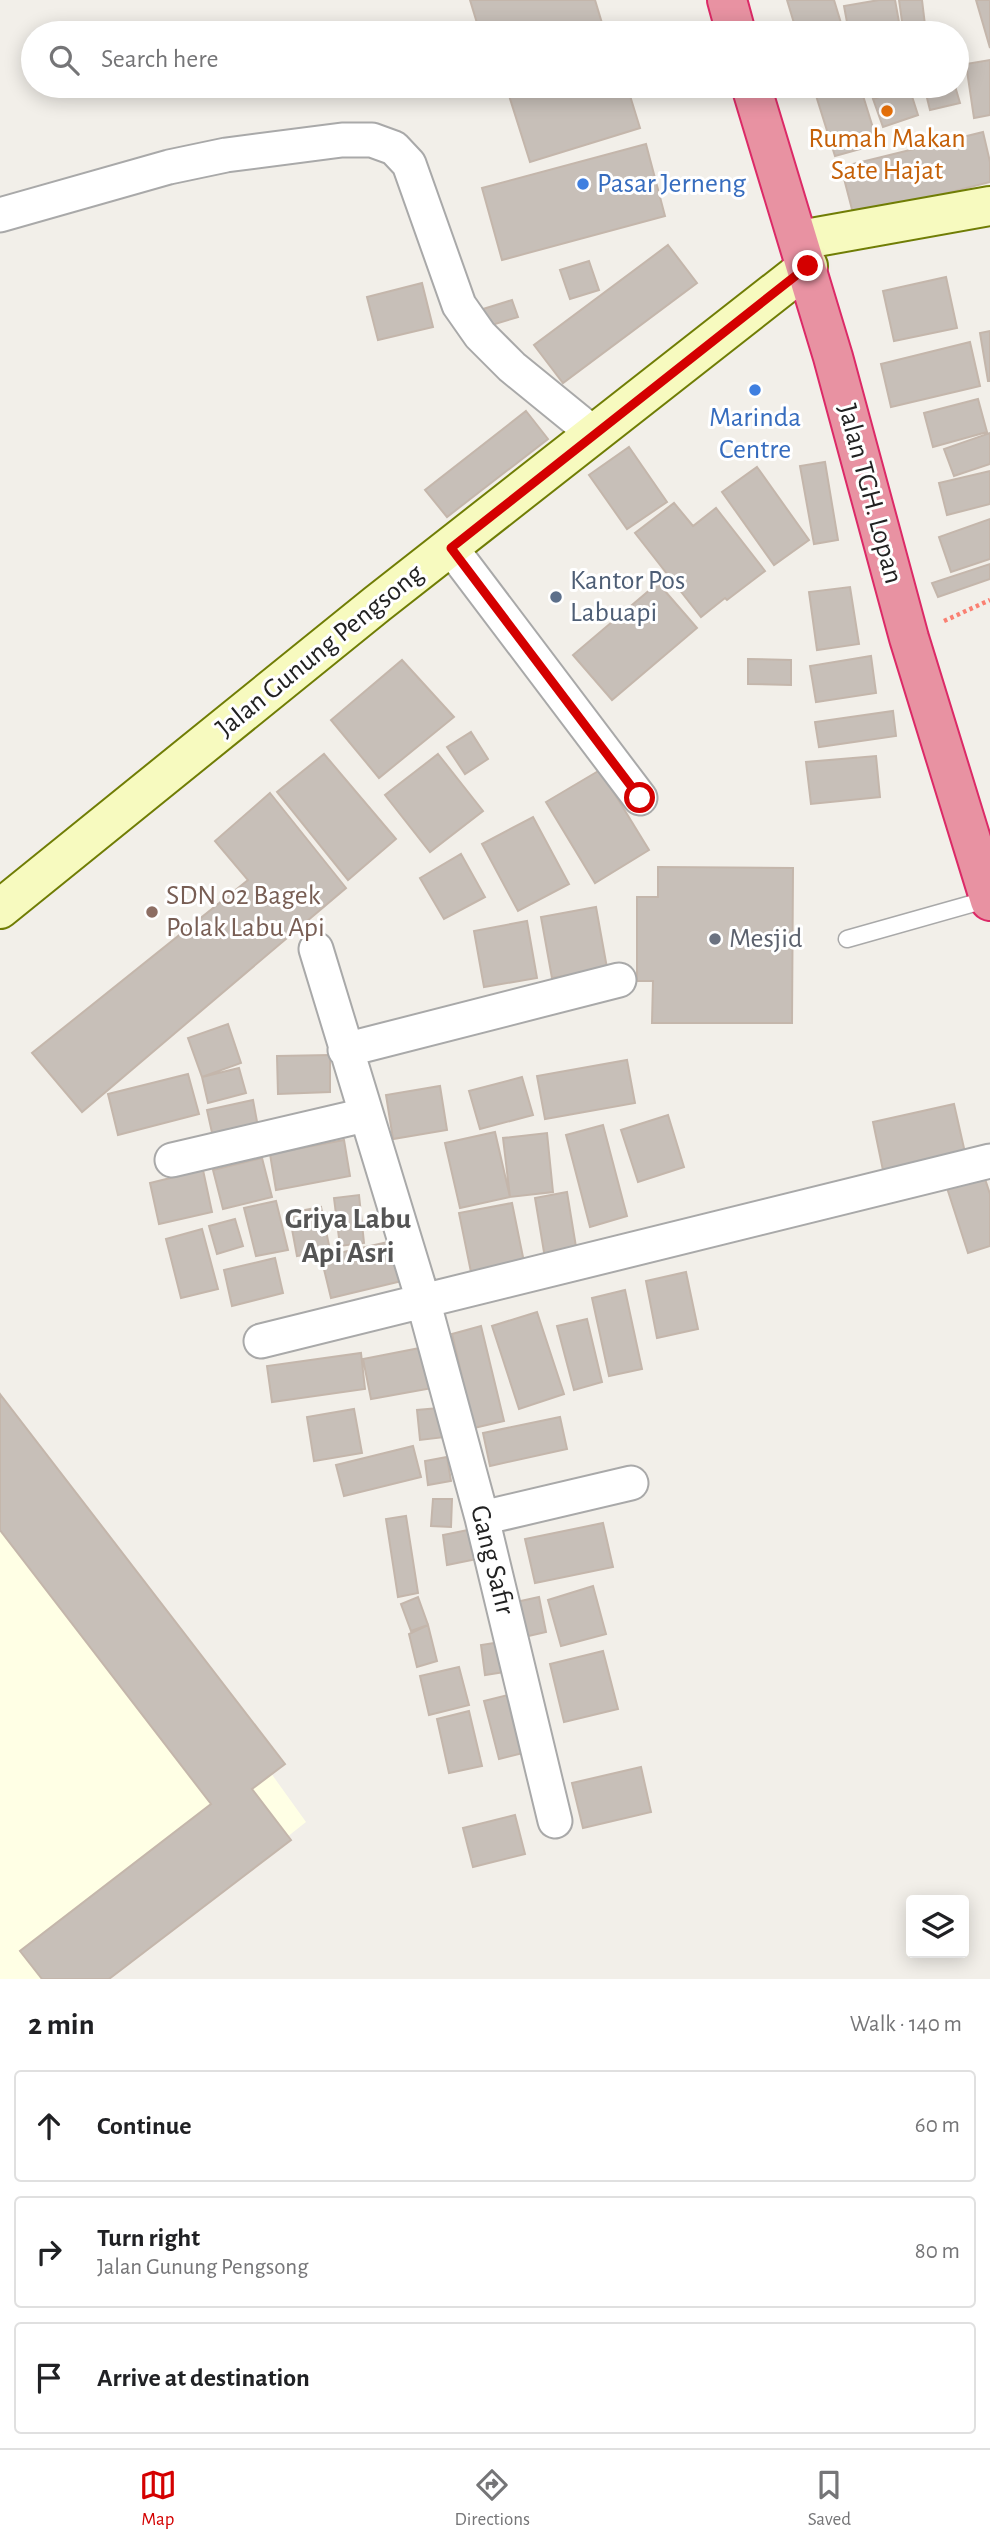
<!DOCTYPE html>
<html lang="en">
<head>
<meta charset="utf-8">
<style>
  body { margin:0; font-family:"Alegreya Sans",sans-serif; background:#f6f6f6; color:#202124 }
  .controls { position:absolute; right:21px; bottom:21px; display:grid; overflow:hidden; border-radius:7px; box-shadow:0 4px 18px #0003 }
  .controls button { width:63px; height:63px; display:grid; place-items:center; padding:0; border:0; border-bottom:2px solid #e0e0e0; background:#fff; color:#202124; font:35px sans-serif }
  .stop { position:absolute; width:21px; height:21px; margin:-16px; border:5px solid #d40000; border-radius:50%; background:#fff }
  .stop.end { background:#d40000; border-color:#fff; box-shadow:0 2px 7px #0008 }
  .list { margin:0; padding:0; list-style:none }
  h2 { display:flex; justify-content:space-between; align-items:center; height:91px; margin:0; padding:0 28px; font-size:30px }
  h2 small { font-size:23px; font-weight:400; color:#757577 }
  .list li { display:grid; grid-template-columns:46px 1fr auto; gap:21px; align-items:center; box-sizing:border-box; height:112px; margin:0 14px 14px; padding:0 14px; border:2px solid #e0e0e0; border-radius:7px }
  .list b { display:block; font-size:26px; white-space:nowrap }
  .list p { margin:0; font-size:23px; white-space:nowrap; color:#757577 }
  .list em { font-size:23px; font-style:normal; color:#757577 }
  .icon { flex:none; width:38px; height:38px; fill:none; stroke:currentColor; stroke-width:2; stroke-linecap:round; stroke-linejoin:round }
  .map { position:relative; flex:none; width:990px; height:1979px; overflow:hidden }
  .search { position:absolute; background:#fff; box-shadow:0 4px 18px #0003; left:21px; right:21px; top:21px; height:77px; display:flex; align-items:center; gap:18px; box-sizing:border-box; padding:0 24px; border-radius:38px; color:#757577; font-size:26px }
  .sheet { height:469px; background:#fff }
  nav { display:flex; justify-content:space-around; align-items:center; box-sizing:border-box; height:98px; border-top:2px solid #e0e0e0; background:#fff; font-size:19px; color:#757577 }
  nav a { display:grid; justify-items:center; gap:4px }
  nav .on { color:#d40000 }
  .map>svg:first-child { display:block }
</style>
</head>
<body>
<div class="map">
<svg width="990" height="1979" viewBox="0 0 990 1979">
  <rect width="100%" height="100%" fill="#f2efe9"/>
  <path fill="#ffffe5" d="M0 1395 306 1822 108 1979H0Z"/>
  <path fill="#c7bfb8" stroke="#c4b6ab" stroke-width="2" d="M470 0H595L605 33H480Z
    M787 0H834L844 33H797Z
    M879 0H895L901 33H849L844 6Z
    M899 0H922L925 25 903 28Z
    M976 0H990V48Z
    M990 60V115L974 118 966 64Z
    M506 86H627L640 128 530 162Z
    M813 86H860L878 144 835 156Z
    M924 86H955L960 103 930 110Z
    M909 87 918 115 883 127 873 99Z
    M983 132 990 162V182L854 217 841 167Z
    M646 144 665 216 502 260 482 188Z
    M668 245 697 283 563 383 534 345Z
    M589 261 599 290 570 299 560 270Z
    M946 277 957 328 894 341 883 291Z
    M422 283 433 327 378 340 367 297Z
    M512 300 518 317 485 327 480 310Z
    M990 331V381H988L980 333Z
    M970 342 980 386 891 407 881 364Z
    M978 399 987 432 933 447 924 413Z
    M526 411 548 439 447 517 425 490Z
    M990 433V464L954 476 944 449Z
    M629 447 667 502 627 529 589 475Z
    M825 462 838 540 814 544 800 466Z
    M757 467 809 540 774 565 722 492Z
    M990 471V504L947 515 939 483Z
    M674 503 693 526 716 508 765 571 727 600 725 598 701 617 635 533Z
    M990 519V559L951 572 939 537Z
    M990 564V579L938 597 932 583Z
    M658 583 697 628 612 700 573 655Z
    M850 587 859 644 817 650 809 592Z
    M871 656 876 693 816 702 810 666Z
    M748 659 791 660V685L748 684Z
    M402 660 454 717 379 778 331 720Z
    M893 711 896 736 819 747 815 722Z
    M471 732 488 759 465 774 447 747Z
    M324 754 396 839 348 880 277 792Z
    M438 754 483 811 430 852 385 795Z
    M876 756 880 797 811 804 806 762Z
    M600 770 649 850 595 883 546 802Z
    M270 793 346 888 82 1112 32 1053 248 880 215 841Z
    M533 817 569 884 518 911 482 844Z
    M461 854 485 897 444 919 420 878Z
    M658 867 793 868 792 1023H652L653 981H637V897H658Z
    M596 907 607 968 552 978 541 917Z
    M527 921 537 978 484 987 474 931Z
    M228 1024 241 1063 202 1077 188 1038Z
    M330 1055V1092L278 1094 277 1056Z
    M627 1060 635 1103 545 1119 537 1076Z
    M239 1068 246 1093 208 1103 202 1077Z
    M188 1074 199 1114 118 1135 108 1094Z
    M522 1077 533 1115 480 1129 469 1091Z
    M440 1086 447 1130 393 1139 386 1095Z
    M253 1100 258 1127 213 1137 207 1110Z
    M954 1104 966 1157 884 1175 873 1122Z
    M668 1115 684 1167 638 1182 621 1130Z
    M603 1125 627 1216 590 1227 566 1135Z
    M495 1132 510 1197 460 1208 445 1143Z
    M547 1133 553 1192 510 1197 503 1138Z
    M344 1140 350 1176 276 1190 270 1154Z
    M262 1158 272 1197 223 1209 213 1170Z
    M203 1170 212 1212 159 1224 150 1183Z
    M984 1176 990 1194V1246L968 1253 947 1188Z
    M567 1192 577 1253 545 1258 535 1198Z
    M359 1195 364 1243 340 1246 334 1198Z
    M276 1201 288 1250 256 1256 244 1208Z
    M512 1203 525 1267 472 1277 459 1213Z
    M321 1207 330 1250 297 1256 289 1213Z
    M235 1219 243 1246 217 1254 209 1226Z
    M202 1229 218 1289 181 1298 166 1239Z
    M397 1240 406 1280 331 1298 321 1257Z
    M275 1258 283 1293 232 1306 224 1270Z
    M686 1272 698 1329 657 1338 646 1281Z
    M625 1290 642 1369 609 1376 592 1298Z
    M537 1312 564 1394 519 1409 492 1326Z
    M587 1319 602 1382 574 1390 557 1326Z
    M481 1326 504 1421 474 1428 452 1334Z
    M430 1346 438 1387 371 1399 363 1359Z
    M361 1353 365 1389 272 1402 267 1366Z
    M0 1394 285 1764 252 1789 291 1840 109 1979H42L20 1951 211 1804 0 1530Z
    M450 1407 454 1436 420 1440 417 1410Z
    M354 1409 362 1453 314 1461 307 1417Z
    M560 1417 567 1449 490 1466 483 1433Z
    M413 1446 421 1477 344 1496 336 1465Z
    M447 1457 451 1481 428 1485 425 1461Z
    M433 1499H452L451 1527 431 1526Z
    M406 1516 418 1593 398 1597 386 1519Z
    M603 1523 613 1567 535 1583 525 1539Z
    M473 1529 477 1559 447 1565 443 1535Z
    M593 1586 606 1634 561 1646 548 1600Z
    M418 1597 428 1625 411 1631 401 1604Z
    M539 1597 546 1632 524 1637 516 1602Z
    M428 1625 437 1661 417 1667 409 1634Z
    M501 1642 505 1672 485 1675 481 1645Z
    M603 1651 618 1709 564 1722 550 1664Z
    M459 1667 469 1705 429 1715 420 1676Z
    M516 1693 531 1751 499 1759 484 1701Z
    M469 1711 482 1766 449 1773 437 1719Z
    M641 1767 651 1812 583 1828 572 1783Z
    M515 1815 525 1854 473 1867 463 1828Z"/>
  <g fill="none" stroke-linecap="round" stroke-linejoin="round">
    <defs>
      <path id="lane" d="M847 939 989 899"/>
      <path id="street" d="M0 215 169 167 226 155 342 140H372L394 148 409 164 459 305 480 335 512 367 593 433
        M451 548 640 798
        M316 949 423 1300 482 1518 555 1821
        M345 1050 619 980
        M172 1160 365 1115
        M261 1341 990 1161
        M482 1518 631 1483"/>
      <path id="secondary" d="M800 240 990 206
        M0 909 377 604 808 266"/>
      <path id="highway" d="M727 0 736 33
        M751 86 833 357 909 638 990 901"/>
    </defs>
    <use href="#lane" stroke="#a9a9a9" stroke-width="19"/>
    <use href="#street" stroke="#a9a9a9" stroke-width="37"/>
    <use href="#secondary" stroke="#707d05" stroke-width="42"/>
    <use href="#highway" stroke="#dc2a67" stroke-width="42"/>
    <path stroke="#fa8072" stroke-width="4.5" stroke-dasharray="3.5 3.5" stroke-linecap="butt" d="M944 621 990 600"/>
    <use href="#lane" stroke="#fff" stroke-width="16"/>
    <use href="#street" stroke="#fff" stroke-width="33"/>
    <use href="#secondary" stroke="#f7fabf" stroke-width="38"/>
    <use href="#highway" stroke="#e892a2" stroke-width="38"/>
  </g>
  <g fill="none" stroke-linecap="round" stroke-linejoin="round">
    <path stroke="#d40000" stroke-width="9" d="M640 798 451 548 808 266"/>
  </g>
  <circle fill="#e8710a" stroke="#fff" stroke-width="2.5" cx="887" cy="111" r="7"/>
  <g fill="#3f7fe0" stroke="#fff" stroke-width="2.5">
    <circle cx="583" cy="184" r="7"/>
    <circle cx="755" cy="390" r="7"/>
  </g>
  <circle fill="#5c6f8a" stroke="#fff" stroke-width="2.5" cx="556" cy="597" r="7"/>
  <circle fill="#8d6e63" stroke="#fff" stroke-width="2.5" cx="152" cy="912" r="7"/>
  <circle fill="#6b7280" stroke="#fff" stroke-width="2.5" cx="715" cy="939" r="7"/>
  <g text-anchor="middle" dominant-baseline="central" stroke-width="6" stroke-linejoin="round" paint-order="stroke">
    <g font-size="28" fill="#c56008" stroke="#fff">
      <text x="887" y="139">Rumah Makan<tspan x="887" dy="32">Sate Hajat</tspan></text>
    </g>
    <g font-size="28" fill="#366cbe" stroke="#fff" text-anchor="start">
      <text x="597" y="184">Pasar Jerneng</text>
      <text x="755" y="418" text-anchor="middle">Marinda<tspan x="755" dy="32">Centre</tspan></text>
    </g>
    <g font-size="28" fill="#222" stroke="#fff">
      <text transform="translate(870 494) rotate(75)">Jalan TGH. Lopan</text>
      <text transform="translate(320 651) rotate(-39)">Jalan Gunung Pengsong</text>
      <text transform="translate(492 1560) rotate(76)">Gang Safir</text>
    </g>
    <g font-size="28" fill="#4e5e75" stroke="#fff" text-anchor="start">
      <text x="570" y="581">Kantor Pos<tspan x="570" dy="32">Labuapi</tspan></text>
    </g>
    <g font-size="28" fill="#785e54" stroke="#fff" text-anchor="start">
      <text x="166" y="896">SDN 02 Bagek<tspan x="166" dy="32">Polak Labu Api</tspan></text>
    </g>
    <g font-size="28" fill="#5b616d" stroke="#fff" text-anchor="start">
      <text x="729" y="939">Mesjid</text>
    </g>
    <g font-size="30" font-weight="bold" fill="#555" stroke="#fff">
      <text x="348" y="1219">Griya Labu<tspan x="348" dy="34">Api Asri</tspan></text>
    </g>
  </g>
</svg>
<div class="controls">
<button><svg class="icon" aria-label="layers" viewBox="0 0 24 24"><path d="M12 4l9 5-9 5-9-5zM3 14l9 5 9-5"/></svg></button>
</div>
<div class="stop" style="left:640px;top:798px"></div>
<div class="stop end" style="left:808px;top:266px"></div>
<div class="search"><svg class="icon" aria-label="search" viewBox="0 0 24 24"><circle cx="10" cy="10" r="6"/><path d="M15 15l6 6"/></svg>Search here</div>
</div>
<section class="sheet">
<h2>2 min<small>Walk · 140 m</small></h2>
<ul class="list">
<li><svg class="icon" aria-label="ahead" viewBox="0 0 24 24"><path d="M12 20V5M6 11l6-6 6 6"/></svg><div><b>Continue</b></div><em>60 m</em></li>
<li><svg class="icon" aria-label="right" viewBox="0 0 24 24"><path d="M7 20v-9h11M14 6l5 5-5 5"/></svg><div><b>Turn right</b><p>Jalan Gunung Pengsong</p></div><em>80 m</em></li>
<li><svg class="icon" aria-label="arrive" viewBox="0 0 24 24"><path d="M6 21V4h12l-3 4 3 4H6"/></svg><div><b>Arrive at destination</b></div></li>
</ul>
</section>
<nav>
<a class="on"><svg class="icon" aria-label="map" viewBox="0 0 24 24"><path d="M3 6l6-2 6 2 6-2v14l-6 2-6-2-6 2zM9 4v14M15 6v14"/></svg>Map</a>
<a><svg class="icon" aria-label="directions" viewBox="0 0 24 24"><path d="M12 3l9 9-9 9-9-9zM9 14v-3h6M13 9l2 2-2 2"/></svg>Directions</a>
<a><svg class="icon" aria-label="saved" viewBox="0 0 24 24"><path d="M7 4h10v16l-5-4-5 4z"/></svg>Saved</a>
</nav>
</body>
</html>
